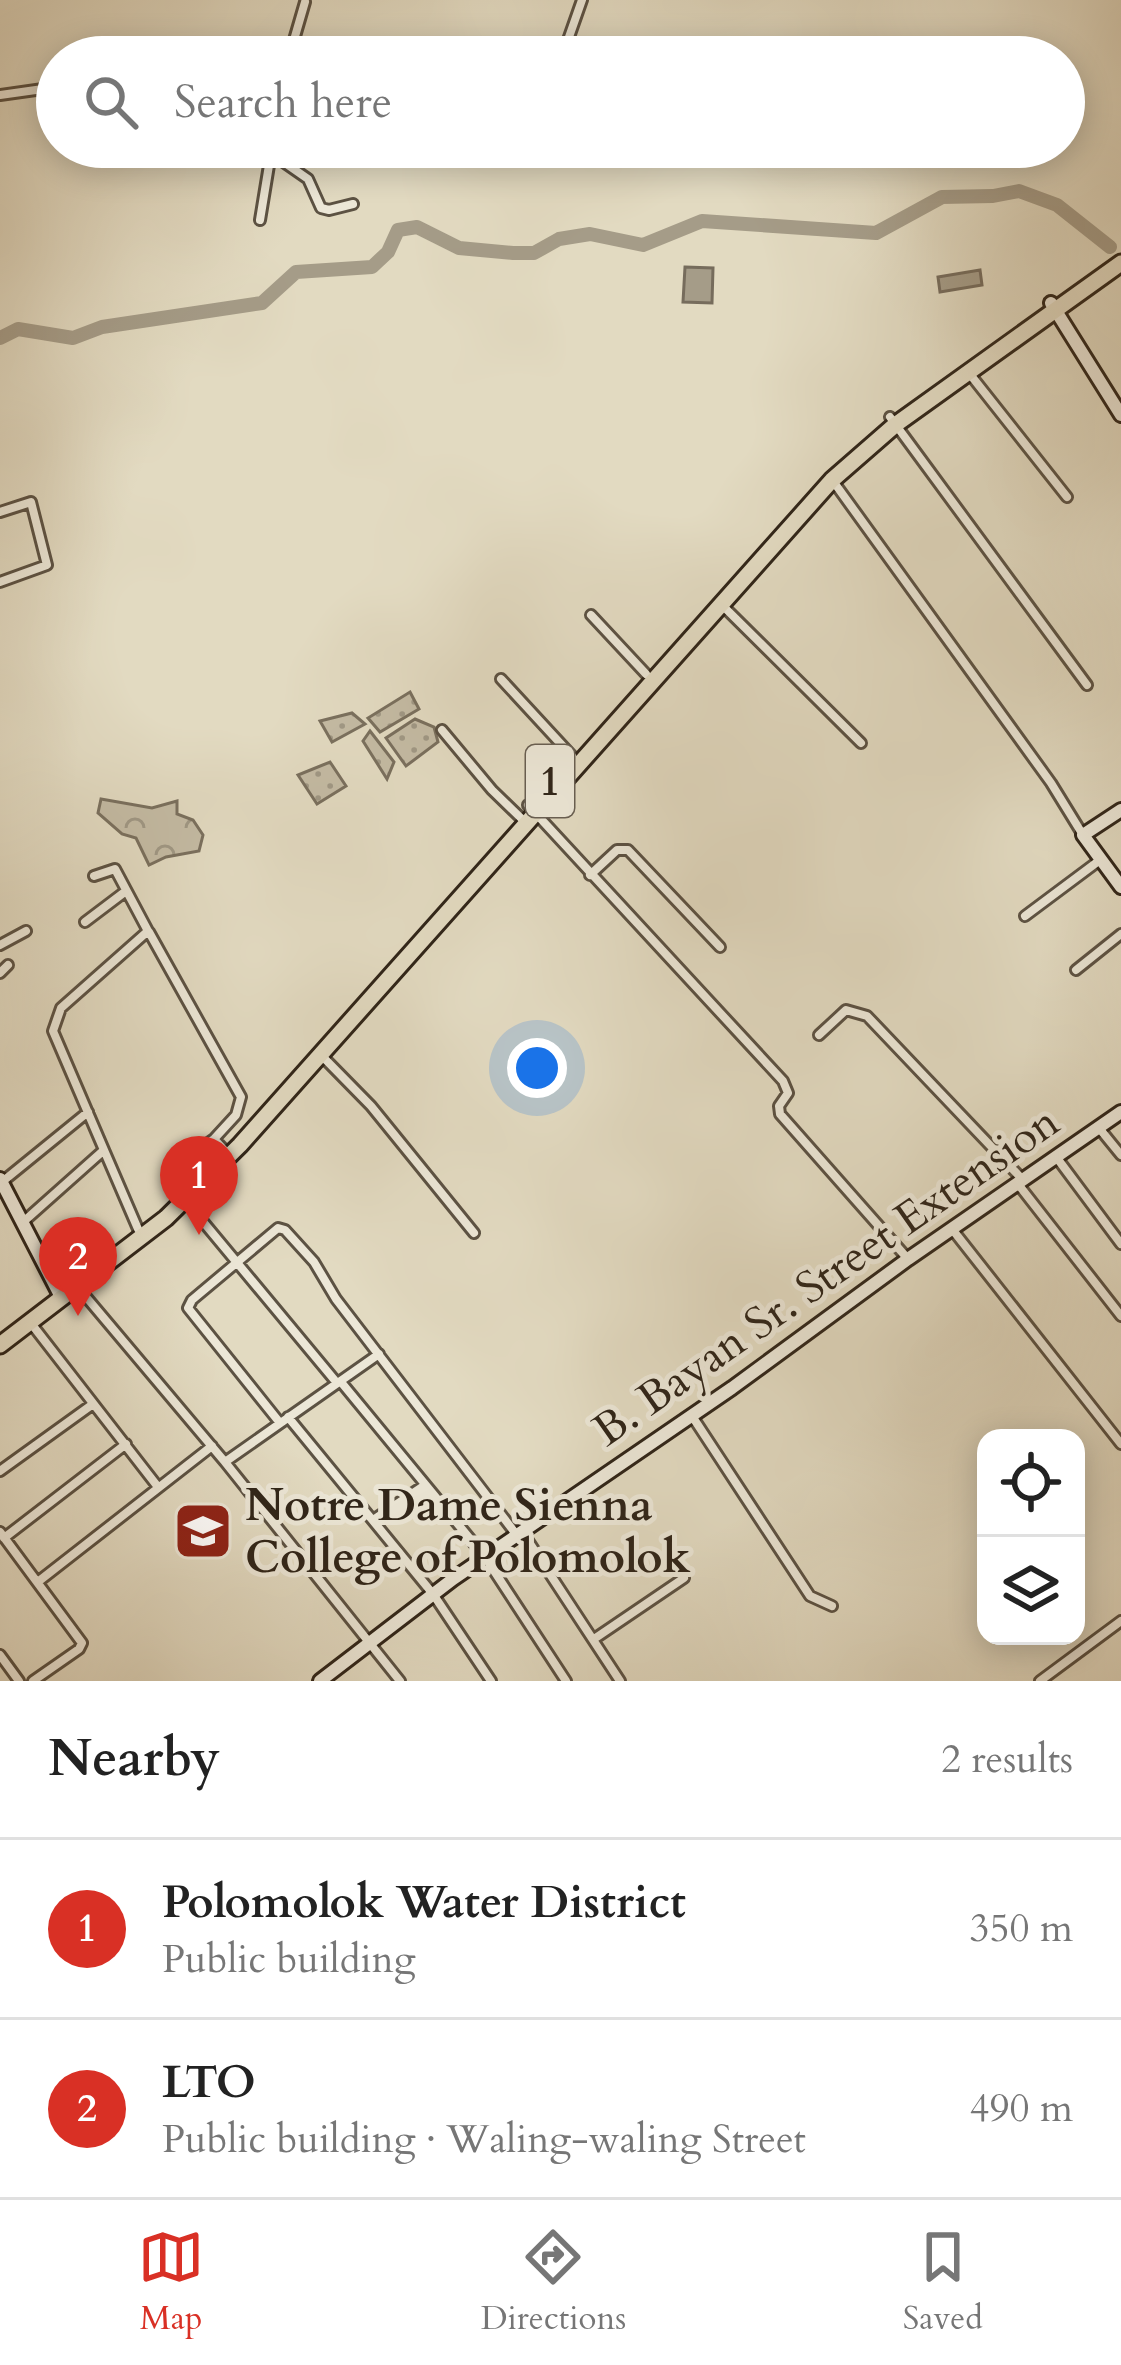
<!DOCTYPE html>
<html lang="en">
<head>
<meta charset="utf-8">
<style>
  body { margin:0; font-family:Cardo,serif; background:#f6f6f6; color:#222 }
  .controls { position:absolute; right:36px; bottom:36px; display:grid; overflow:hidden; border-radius:24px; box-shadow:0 6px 30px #0003 }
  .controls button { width:108px; height:108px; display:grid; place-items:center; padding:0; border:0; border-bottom:3px solid #e0e0e0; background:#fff; color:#222; font:60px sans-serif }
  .you { position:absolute; left:537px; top:1068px; width:42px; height:42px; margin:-30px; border:9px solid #fff; border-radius:50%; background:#1a73e8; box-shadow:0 0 0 18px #1a73e833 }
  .badge { display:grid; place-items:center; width:78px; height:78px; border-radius:50%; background:#d93025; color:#fff; font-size:39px; font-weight:700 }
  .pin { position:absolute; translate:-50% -99px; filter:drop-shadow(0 3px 6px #0008) }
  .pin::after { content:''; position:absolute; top:63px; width:42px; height:36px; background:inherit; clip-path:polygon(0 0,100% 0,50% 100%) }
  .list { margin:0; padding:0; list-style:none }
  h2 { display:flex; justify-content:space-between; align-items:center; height:156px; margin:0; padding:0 48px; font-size:51px }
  h2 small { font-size:39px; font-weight:400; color:#767676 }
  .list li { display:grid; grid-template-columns:78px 1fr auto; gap:36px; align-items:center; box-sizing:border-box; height:180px; padding:0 48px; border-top:3px solid #e0e0e0 }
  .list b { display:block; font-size:45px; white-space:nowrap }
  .list p { margin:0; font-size:39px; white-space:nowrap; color:#767676 }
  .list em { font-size:39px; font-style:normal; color:#767676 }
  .icon { flex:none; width:66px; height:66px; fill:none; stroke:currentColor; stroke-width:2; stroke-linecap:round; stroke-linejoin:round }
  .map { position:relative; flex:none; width:1121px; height:1681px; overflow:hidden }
  .search { position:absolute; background:#fff; box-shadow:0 6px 30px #0003; left:36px; right:36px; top:36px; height:132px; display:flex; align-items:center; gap:30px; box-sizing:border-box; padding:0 42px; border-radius:66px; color:#767676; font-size:45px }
  .sheet { height:516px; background:#fff }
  nav { display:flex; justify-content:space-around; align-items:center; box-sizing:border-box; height:168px; border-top:3px solid #e0e0e0; background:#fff; font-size:33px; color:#767676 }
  nav a { display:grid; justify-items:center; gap:6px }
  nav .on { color:#d93025 }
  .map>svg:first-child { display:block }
</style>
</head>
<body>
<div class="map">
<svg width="1121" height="1681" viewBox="0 0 1121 1681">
  <defs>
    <pattern id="grass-dots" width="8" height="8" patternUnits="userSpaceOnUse" patternTransform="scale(3)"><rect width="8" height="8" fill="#c4bba4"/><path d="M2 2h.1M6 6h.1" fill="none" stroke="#a09885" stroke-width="1.8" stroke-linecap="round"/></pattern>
    <pattern id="forest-crowns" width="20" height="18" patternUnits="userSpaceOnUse" patternTransform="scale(3)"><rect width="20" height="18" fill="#c4bba4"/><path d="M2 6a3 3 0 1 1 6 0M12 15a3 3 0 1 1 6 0" fill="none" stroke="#a09885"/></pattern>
  </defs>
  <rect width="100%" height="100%" fill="#e2dac1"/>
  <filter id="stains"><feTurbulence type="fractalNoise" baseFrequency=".00167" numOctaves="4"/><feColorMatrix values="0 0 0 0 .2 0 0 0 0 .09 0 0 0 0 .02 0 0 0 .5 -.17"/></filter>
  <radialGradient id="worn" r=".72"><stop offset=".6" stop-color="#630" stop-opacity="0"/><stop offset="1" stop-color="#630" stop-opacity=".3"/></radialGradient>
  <path fill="url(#grass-dots)" stroke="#7a705e" stroke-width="3" d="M410 692 419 709 380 732 368 718Z
    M352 713 365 724 332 742 320 721Z
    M415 719 434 727 438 742 406 766 386 738Z
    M370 731 394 762 387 779 363 741Z
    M330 762 346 786 317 804 298 775Z"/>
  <path fill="url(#forest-crowns)" stroke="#7a705e" stroke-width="3" d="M101 799 152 808 177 801V814L193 820 203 835 199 851 166 857 149 865 136 838 122 834 98 813Z"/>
  <path fill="#a59c88" stroke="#766c5c" stroke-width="3" d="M685 267 713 268 712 303 683 302Z
    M980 270 982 285 940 292 938 277Z"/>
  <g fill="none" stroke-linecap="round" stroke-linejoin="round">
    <path stroke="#a59c88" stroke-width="14" d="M0 338 18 329 73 338 102 327 262 303 296 272 372 267 388 252 398 230 417 227 459 248 513 253H534L559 239 590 234 643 245 702 221 876 233 942 197 993 196 1019 191 1057 205 1110 247"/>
    <defs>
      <path id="street" d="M289 57 305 2
        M562 57 582 0
        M0 95 57 87
        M274 147 285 163 308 179 321 208 329 210 353 204
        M260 220 272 147
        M969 373 1067 497
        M890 417 1087 685
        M833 481 1051 783 1083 835
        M0 512 31 502 47 565 0 582
        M721 604 861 743
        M591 615 646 674
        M501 679 572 756
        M442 730 492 790 525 822
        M528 805 783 1081 788 1093 779 1106 780 1114 908 1259
        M590 875 617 850H628L720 947
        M94 876 115 869 148 931 61 1008 53 1031 104 1150
        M1025 916 1100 860
        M85 922 126 891
        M149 932 241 1097 236 1115 214 1139 225 1151
        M0 945 26 931
        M1076 970 1121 934
        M0 973 8 965
        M819 1035 846 1010 867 1016 1023 1180
        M322 1056 371 1106 474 1233
        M1099 1128 1121 1155
        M200 1149 214 1139
        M1057 1158 1121 1244
        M2 1182 88 1112
        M1018 1184 1121 1316
        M185 1200 337 1383
        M22 1223 104 1150 138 1229
        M952 1229 1121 1444
        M71 1279 225 1462 400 1681
        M30 1322 158 1487
        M341 1382 485 1557 566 1681
        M692 1416 810 1596 832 1606
        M288 1417 433 1594 491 1681
        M280 1423 188 1308 192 1300 278 1228 285 1230 314 1262 336 1299 516 1534
        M225 1462 379 1354
        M0 1471 93 1404
        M391 1517 430 1491
        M373 1520 425 1485
        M0 1532 82 1643 79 1649 33 1681
        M523 1533 620 1681
        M4 1538 126 1444
        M39 1581 212 1446
        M594 1639 684 1578
        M0 1655 19 1681
        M1040 1681 1121 1621"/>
      <path id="secondary" d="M1051 303 1121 415
        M1121 810 1083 835 1121 887
        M0 1179 61 1297
        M320 1681 453 1579 732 1388 908 1259 1121 1112"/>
      <path id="highway" d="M0 1345 166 1218 240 1145 832 480 895 425 1121 263"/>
    </defs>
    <use href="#street" stroke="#5c5243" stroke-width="14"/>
    <use href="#secondary" stroke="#302519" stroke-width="18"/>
    <use href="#highway" stroke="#302519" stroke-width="21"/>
    <use href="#street" stroke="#ece7d7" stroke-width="8"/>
    <use href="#secondary" stroke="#ece7d7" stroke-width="12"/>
    <use href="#highway" stroke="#e2dac1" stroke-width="15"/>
  </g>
  <defs>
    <symbol id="university-square" viewBox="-11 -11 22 22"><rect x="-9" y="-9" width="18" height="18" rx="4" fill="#8f2418" stroke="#ece7d7"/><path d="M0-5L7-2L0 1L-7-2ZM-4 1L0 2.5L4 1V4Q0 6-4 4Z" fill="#fff"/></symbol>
  </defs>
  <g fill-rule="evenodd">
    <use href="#university-square" x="170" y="1498" width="66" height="66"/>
  </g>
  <g text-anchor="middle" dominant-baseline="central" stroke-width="10" stroke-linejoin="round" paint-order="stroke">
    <rect fill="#ece7d7" stroke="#685f52" stroke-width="3" x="526" y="745" width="48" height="72" rx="9"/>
    <g font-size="42" font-weight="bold" fill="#302519">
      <text x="550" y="781">1</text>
    </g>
    <g font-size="45" fill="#302519" stroke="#ece7d7">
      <text transform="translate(826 1276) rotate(-35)">B. Bayan Sr. Street Extension</text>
    </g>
    <g font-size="45" font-weight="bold" fill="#302519" stroke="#ece7d7" text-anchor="start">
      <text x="245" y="1505">Notre Dame Sienna<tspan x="245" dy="52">College of Polomolok</tspan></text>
    </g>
  </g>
  <rect width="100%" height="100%" filter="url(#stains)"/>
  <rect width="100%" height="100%" fill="url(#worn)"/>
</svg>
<div class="controls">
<button><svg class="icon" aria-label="locate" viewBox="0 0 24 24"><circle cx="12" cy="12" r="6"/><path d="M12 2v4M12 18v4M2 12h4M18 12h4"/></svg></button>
<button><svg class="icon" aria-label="layers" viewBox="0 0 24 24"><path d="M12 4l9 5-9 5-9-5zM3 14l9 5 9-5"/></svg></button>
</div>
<div class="you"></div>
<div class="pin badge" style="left:199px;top:1235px">1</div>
<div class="pin badge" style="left:78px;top:1316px">2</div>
<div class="search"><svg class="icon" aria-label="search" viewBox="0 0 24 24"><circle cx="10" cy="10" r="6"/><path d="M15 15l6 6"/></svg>Search here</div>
</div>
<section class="sheet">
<h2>Nearby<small>2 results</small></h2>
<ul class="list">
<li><span class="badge">1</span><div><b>Polomolok Water District</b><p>Public building</p></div><em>350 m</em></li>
<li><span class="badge">2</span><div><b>LTO</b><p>Public building · Waling-waling Street</p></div><em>490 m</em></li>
</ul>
</section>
<nav>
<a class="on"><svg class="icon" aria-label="map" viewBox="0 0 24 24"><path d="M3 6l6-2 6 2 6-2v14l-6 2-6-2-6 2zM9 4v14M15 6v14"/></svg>Map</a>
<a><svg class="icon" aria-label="directions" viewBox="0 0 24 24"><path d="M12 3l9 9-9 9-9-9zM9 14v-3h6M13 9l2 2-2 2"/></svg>Directions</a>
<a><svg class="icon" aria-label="saved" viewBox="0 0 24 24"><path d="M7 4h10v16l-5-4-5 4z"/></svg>Saved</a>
</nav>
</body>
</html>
